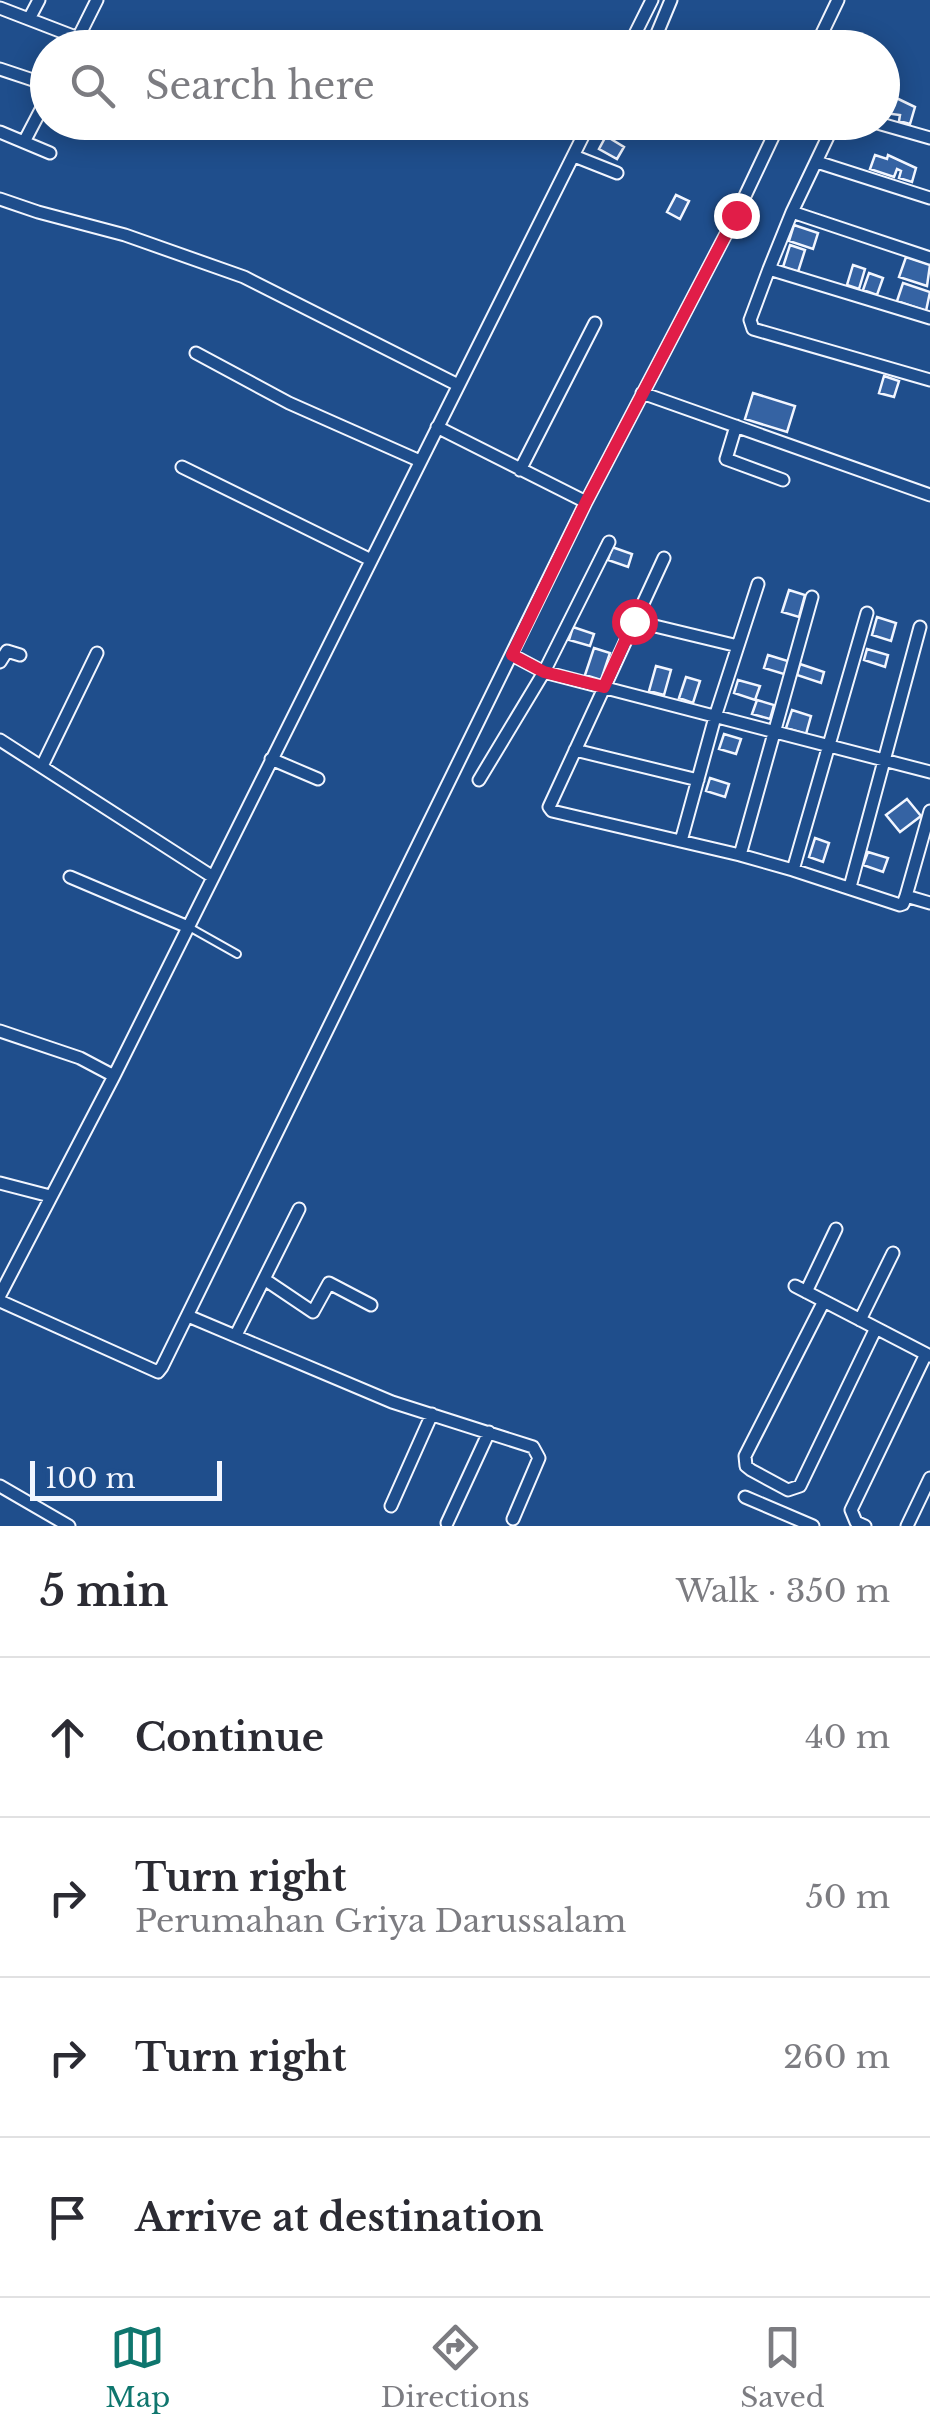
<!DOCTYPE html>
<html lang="en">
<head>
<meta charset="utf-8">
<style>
  body { margin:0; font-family:"Libre Baskerville",serif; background:#f2f2f3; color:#2b2b33 }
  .scale { position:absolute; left:30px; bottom:25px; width:192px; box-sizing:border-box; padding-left:10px; border:5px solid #f2f6ff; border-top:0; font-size:28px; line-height:35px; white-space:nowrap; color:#f2f6ff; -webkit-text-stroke:8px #1f4e8c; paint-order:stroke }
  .stop { position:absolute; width:30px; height:30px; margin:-22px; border:8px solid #e11d48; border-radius:50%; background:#fff }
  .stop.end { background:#e11d48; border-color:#fff; box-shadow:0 2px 10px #0008 }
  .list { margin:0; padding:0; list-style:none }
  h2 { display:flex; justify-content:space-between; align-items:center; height:130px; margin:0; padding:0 40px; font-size:42px }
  h2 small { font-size:32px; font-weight:400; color:#7c7c81 }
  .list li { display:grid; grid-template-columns:65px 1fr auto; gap:30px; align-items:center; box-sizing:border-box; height:160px; padding:0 40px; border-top:2px solid #e1e1e2 }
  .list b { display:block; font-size:38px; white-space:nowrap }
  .list p { margin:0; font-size:32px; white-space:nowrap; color:#7c7c81 }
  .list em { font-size:32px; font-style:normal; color:#7c7c81 }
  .icon { flex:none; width:55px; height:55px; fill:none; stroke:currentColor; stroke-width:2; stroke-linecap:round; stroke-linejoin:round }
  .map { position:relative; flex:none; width:930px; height:1526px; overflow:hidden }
  .search { position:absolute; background:#fff; box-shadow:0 5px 25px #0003; left:30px; right:30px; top:30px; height:110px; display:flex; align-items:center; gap:25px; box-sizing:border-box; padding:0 35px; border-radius:55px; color:#7c7c81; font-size:38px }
  .sheet { height:770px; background:#fff }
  nav { display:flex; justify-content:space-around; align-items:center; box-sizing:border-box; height:140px; border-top:2px solid #e1e1e2; background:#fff; font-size:28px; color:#7c7c81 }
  nav a { display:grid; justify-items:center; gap:5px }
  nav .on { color:#0f766e }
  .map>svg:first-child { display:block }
</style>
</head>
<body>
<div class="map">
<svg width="930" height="1526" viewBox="0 0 930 1526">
  <rect width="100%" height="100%" fill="#1f4e8c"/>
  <path fill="#3563a3" stroke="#f2f6ff" stroke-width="2.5" d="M890 95 915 107 910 124 899 121 900 115 884 113Z
    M606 136 624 147 617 159 599 149Z
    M875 155 887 159 888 155 916 168 912 182 899 178 901 171 897 169 894 177 870 169Z
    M676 195 689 201 680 219 667 212Z
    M794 225 818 233 813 249 789 241Z
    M790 245 805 250 798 272 783 267Z
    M906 257 930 265 927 286 899 277Z
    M853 265 865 269 859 289 847 285Z
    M869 273 883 278 877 295 863 290Z
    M903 283 930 292 926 311 897 301Z
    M884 376 899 381 894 397 879 393Z
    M753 393 795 406 787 432 745 419Z
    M612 547 632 554 628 567 608 560Z
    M789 590 805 595 799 617 782 612Z
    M877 617 896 623 891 641 872 635Z
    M573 627 594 634 590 646 569 640Z
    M594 648 610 653 601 680 585 675Z
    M867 649 888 655 885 667 864 660Z
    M768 655 791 662 787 675 764 668Z
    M800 664 824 672 821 683 797 675Z
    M656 666 671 670 664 695 649 691Z
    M686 677 700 681 693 703 679 698Z
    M738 680 760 686 755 700 734 693Z
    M757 700 774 705 770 719 752 714Z
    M792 710 811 716 806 734 786 728Z
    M724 734 741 739 736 754 719 749Z
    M710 778 729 784 725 797 706 791Z
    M907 799 921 816 900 832 886 815Z
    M815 838 829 843 823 862 809 857Z
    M868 852 888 858 883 872 863 865Z"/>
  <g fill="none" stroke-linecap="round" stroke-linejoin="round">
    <defs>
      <path id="service" d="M189 927 237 954"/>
      <path id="minor" d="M0 8 78 38
        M29 19 39 0
        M73 48 97 0
        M628 48 652 0
        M651 48 671 0
        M815 48 838 0
        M0 69 48 85
        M874 122 930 138
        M0 132 50 153
        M24 142 48 96
        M574 156 617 173
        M817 162 930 198
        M0 199 38 212 125 235 244 277 458 385
        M792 212 835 122
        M930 258 792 212 769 269 930 318
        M769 269 750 320 753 329 930 380
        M196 353 289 403 420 461
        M642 393 930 495
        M736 426 726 459 783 480
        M437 427 586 502
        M182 467 371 560
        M520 470 595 323
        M664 558 549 807 552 811 740 855
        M867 613 793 870 900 905 903 904 906 896
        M634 621 738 646
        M512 655 544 672 930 772
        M0 662 7 651 20 655
        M0 740 213 877
        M575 750 698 780
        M271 759 318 779
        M43 764 97 653
        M479 780 544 672 609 542
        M930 811 906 896 930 903
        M681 841 715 717 758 584
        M793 870 740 855 812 597
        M70 877 188 927
        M850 887 920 627
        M0 1031 80 1058 114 1076
        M0 1183 50 1196
        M264 1279 313 1312 329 1283 371 1305
        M795 1286 930 1356
        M806 1292 836 1229
        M0 1295 114 1076 590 122
        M0 1301 158 1372 162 1367 586 502 736 215 780 122
        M824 1301 745 1456 746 1466 751 1470 788 1490 800 1486 876 1328
        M188 1316 392 1402 533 1447 539 1458 513 1519
        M860 1320 893 1253
        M236 1335 299 1209
        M0 1486 69 1526
        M745 1497 813 1526
        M391 1506 432 1414
        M447 1523 489 1432
        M865 1526 856 1522 851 1510 926 1354
        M907 1526 930 1478"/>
    </defs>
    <use href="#service" stroke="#f2f6ff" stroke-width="10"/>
    <use href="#minor" stroke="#f2f6ff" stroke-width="15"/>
    <use href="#service" stroke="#1f4e8c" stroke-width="6"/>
    <use href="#minor" stroke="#1f4e8c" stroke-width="11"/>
  </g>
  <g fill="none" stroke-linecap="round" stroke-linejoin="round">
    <path stroke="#e11d48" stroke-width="12" d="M634 621 604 687 544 672 512 655 586 502 736 215"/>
  </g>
</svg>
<div class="scale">100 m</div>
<div class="stop" style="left:634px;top:621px"></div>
<div class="stop end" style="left:736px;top:215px"></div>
<div class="search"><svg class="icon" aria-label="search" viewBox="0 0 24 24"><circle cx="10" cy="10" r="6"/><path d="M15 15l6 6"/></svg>Search here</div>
</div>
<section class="sheet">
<h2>5 min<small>Walk · 350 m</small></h2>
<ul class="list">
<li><svg class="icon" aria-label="ahead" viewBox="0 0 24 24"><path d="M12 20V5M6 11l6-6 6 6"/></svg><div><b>Continue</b></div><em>40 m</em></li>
<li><svg class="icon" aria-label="right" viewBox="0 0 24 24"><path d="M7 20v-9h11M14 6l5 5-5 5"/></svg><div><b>Turn right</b><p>Perumahan Griya Darussalam</p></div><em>50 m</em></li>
<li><svg class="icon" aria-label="right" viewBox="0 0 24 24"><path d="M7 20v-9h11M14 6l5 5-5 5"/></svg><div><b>Turn right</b></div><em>260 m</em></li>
<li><svg class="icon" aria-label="arrive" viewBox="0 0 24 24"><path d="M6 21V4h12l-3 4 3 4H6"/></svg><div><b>Arrive at destination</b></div></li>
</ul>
</section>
<nav>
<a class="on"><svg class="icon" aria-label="map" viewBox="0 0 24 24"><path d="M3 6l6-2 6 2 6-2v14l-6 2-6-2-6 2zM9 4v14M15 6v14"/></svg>Map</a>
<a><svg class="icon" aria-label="directions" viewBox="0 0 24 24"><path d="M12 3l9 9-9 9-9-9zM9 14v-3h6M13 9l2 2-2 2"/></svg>Directions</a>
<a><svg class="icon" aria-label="saved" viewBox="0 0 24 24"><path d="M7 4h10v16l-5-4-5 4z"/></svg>Saved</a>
</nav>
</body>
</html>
